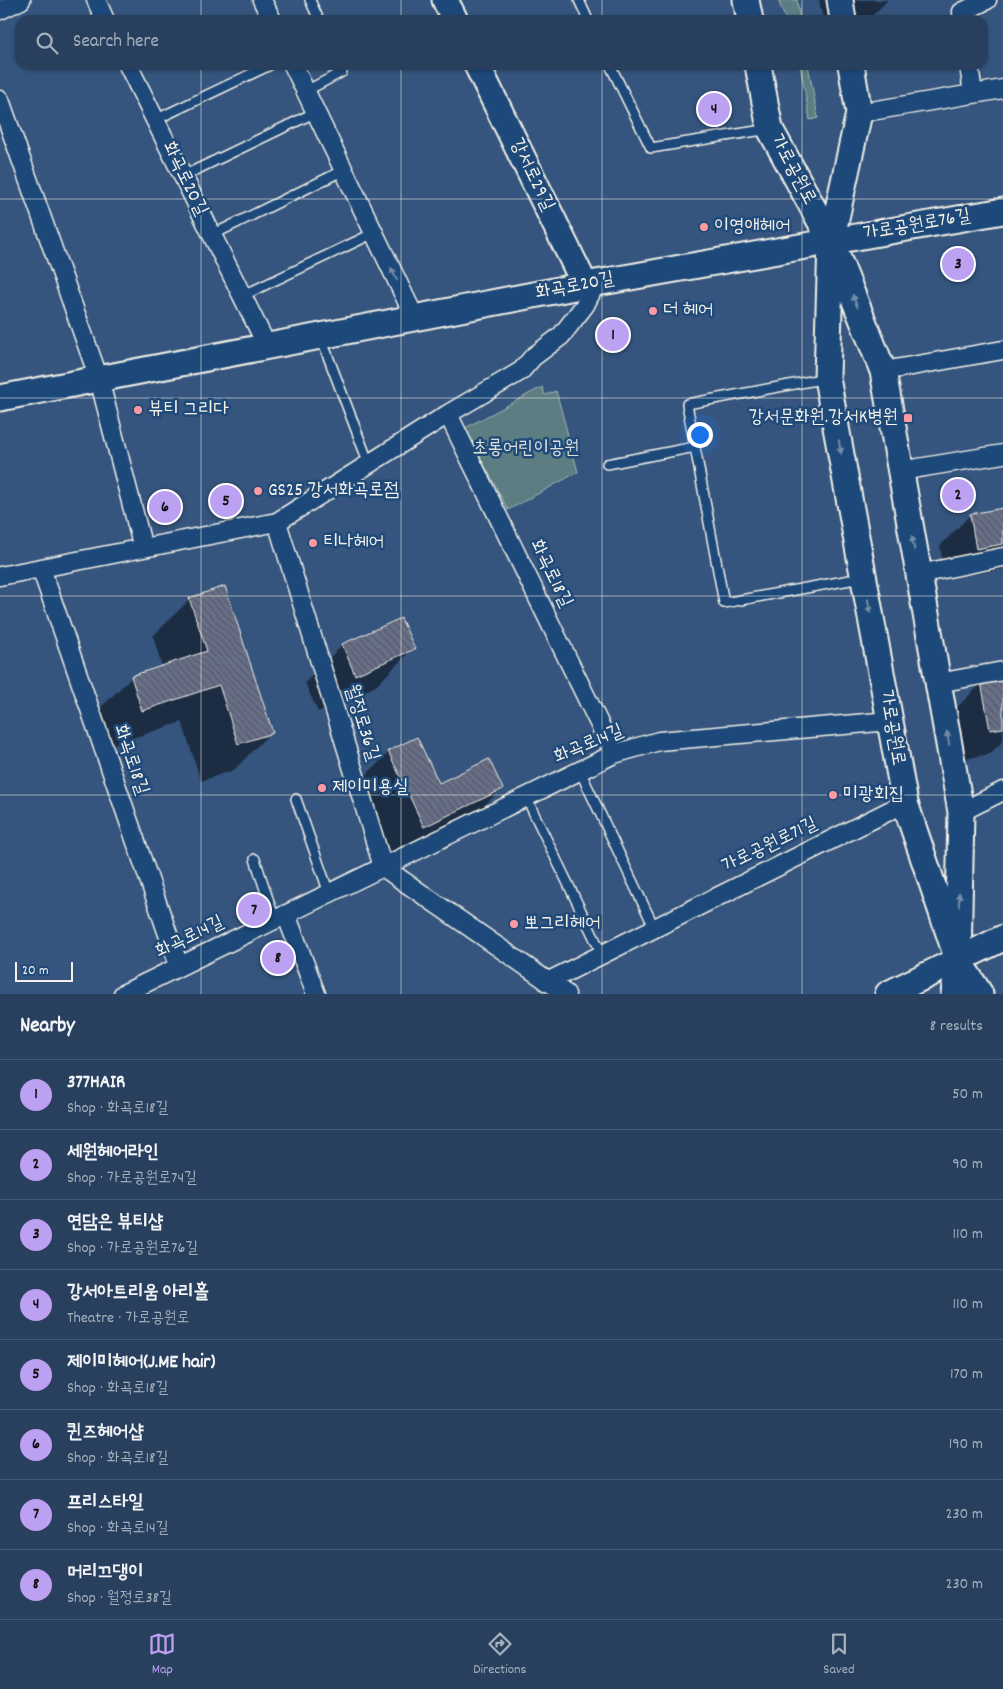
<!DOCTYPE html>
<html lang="en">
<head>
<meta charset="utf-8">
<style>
  body { margin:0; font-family:Dekko,"Poor Story",sans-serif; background:#344b67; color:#f1f3f6 }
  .scale { position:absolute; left:15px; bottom:12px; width:58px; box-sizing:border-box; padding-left:5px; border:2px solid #f4f1e8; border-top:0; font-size:14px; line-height:18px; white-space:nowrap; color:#f4f1e8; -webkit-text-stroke:4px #1f4a7a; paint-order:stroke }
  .you { position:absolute; left:699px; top:434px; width:18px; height:18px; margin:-12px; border:4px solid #fff; border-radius:50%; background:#1a73e8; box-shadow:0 0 0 8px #1a73e833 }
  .badge { display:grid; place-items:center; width:32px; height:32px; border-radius:50%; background:#bca0f2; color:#111; font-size:16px; font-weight:700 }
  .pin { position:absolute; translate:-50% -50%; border:2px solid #fff; box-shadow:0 1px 5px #0006 }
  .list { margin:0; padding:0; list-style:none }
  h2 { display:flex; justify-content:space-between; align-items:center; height:65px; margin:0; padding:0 20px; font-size:21px }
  h2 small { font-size:16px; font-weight:400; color:#a5afbc }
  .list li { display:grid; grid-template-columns:32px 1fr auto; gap:15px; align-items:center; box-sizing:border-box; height:70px; padding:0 20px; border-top:1px solid #445973 }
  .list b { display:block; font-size:19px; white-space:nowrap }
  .list p { margin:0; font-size:16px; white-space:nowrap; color:#a5afbc }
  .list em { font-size:16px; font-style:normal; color:#a5afbc }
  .icon { flex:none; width:28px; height:28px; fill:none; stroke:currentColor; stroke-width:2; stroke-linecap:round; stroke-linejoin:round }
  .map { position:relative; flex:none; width:1003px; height:994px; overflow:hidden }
  .search { position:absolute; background:#28405e; box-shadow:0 1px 4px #0004; left:15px; right:15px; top:15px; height:55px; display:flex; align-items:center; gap:12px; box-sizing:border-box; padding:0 18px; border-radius:15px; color:#a5afbc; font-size:19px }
  .sheet { height:625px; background:#28405e }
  nav { display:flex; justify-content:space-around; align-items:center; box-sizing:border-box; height:70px; border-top:1px solid #445973; background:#28405e; font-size:14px; color:#a5afbc }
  nav a { display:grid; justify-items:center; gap:2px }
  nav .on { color:#bca0f2 }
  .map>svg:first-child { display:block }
</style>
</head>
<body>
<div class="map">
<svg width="1003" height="994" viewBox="0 0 1003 994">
  <defs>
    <pattern id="building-back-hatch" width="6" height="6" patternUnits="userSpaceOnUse" patternTransform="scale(1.25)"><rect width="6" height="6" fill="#676f89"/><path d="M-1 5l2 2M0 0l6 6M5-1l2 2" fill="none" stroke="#565a64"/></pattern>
  </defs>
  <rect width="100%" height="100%" fill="#35557e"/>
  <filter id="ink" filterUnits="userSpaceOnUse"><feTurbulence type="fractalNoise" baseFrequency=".02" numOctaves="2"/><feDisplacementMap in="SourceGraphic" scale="10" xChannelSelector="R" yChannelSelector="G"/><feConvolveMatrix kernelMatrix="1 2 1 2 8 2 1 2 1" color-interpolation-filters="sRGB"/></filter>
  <g filter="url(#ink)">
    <path fill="#5b7d81" stroke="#a8b7b4" d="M778 0H797L800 20H786Z
      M800 65H808L818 118 810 120Z
      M542 387 545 395 556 391 578 472 508 510 465 428Z"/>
    <path fill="#0007" d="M819 0H888L868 20H823Z
      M1003 510V569L946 579 940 546 970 515Z
      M190 599 271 732 234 770 201 781 182 722 105 747 94 714 132 677 162 667 153 636Z
      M400 619 413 648 376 686 318 712 305 683 342 645Z
      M1003 679V741L990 754 960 760 951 713 982 683Z
      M389 752 438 784 502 788 464 826 386 863 352 789Z"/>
    <path fill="url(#building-back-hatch)" stroke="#f4f1e8" d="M1003 508V544L976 549 970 514Z
      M225 586 273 733 238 744 219 685 142 711 131 676 207 651 189 598Z
      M401 618 415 649 355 675 342 644Z
      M1003 678V728L990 730 981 682Z
      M417 737 439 783 489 759 503 789 424 827 388 751Z"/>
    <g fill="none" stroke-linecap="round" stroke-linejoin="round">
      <defs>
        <path id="lane" d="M310 0 319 20
          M579 0 588 20
          M610 65 651 148 769 129
          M306 91 342 72 339 65
          M155 120 270 65
          M183 176 316 112
          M212 235 344 170
          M242 296 374 233
          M321 338 369 464
          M827 378 687 404 724 603 861 578
          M607 464 695 447
          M580 771 654 927
          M526 797 602 954
          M296 799 329 893
          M255 859 275 920"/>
        <path id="street" d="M96 0 105 20
          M262 0 272 20
          M0 10 21 0
          M963 20 962 12 987 0
          M128 65 267 346
          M293 65 415 318
          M969 65 973 94
          M0 100 99 379 143 548
          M859 113 1003 89
          M883 371 1003 350
          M448 414 614 754
          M900 471 1003 454
          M277 522 383 867 566 994
          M41 568 179 966
          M919 574 1003 557
          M0 576 277 522 448 414 521 371 533 357 561 336 585 305 596 283
          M938 683 1003 671
          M961 812 1003 791
          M286 914 316 994
          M547 982 905 803
          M123 994 614 754 659 741 890 721"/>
        <path id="secondary" d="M445 0 455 20
          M746 0 750 20
          M840 0 843 20
          M477 65 585 285
          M758 65 770 129 831 241 827 378 905 803 958 960 954 994
          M851 65 859 113 831 241 883 371 961 812 958 960 980 994
          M0 398 585 285 1003 211
          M888 994 1003 938"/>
      </defs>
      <use href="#lane" stroke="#f4f1e8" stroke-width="12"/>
      <use href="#street" stroke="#f4f1e8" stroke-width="21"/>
      <use href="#secondary" stroke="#f4f1e8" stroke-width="29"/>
      <use href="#lane" stroke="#1f4a7a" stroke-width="9"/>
      <use href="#street" stroke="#1f4a7a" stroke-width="18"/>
      <use href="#secondary" stroke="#1f4a7a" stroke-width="25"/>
    </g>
    <defs><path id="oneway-solid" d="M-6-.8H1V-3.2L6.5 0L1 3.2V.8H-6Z" transform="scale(1.25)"/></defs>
    <g fill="#748da6">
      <use href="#oneway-solid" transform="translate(394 274) rotate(-116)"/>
      <use href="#oneway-solid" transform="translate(855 301) rotate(-112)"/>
      <use href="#oneway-solid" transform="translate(840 447) rotate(80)"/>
      <use href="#oneway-solid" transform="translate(913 543) rotate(-100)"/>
      <use href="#oneway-solid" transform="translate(869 606) rotate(80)"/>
      <use href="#oneway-solid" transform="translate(948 738) rotate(-100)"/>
      <use href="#oneway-solid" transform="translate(959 899) rotate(-89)"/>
    </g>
  </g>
  <path fill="none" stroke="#f4f1e8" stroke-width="1" stroke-opacity="0.55" d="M201 0V20M401 0V20M602 0V20M802 0V20M201 65V994M401 65V994M602 65V994M802 65V994M0 199H1003M0 398H1003M0 596H1003M0 795H1003"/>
  <g fill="#ff9aa2" stroke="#1f4a7a" stroke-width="2">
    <circle cx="704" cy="227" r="5"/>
    <circle cx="653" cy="311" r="5"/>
    <circle cx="138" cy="410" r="5"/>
    <rect x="903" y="413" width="10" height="10" rx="2.5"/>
    <circle cx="258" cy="491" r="5"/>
    <circle cx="313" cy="543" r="5"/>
    <circle cx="322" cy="788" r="5"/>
    <circle cx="833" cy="795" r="5"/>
    <circle cx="514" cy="924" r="5"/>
  </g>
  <g text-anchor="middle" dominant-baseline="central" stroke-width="5" stroke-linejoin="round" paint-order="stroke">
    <g font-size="19" fill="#f4f1e8" stroke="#1f4a7a">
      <text transform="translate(792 170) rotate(62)">가로공원로</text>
      <text transform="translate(531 175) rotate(64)">강서로29길</text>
      <text transform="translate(184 179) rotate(64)">화곡로20길</text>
      <text transform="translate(917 226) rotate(-10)">가로공원로76길</text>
      <text transform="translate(575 287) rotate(-11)">화곡로20길</text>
      <text transform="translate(550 574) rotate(64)">화곡로18길</text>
      <text transform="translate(361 723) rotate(73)">월정로36길</text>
      <text transform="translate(891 728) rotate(80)">가로공원로</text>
      <text transform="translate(589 745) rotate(-23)">화곡로14길</text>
      <text transform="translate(130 760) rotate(71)">화곡로18길</text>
      <text transform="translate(770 846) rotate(-26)">가로공원로71길</text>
      <text transform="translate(190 938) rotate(-26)">화곡로14길</text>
    </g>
    <g font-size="19" fill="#f4f1e8" stroke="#1f4a7a" text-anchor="start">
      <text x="714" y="227">이영애헤어</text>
      <text x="663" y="311">더 헤어</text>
      <text x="148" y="410">뷰티 그리다</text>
      <text x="898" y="418" text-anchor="end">강서문화원.강서K병원</text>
      <text x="268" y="491">GS25 강서화곡로점</text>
      <text x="323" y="543">티나헤어</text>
      <text x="332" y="788">제이미용실</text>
      <text x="843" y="795">미광회집</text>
      <text x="524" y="924">뽀그리헤어</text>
    </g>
    <g font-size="19" fill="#dde0d9" stroke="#1f4a7a">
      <text x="526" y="449">초롱어린이공원</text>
    </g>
  </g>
</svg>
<div class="scale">20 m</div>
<div class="you"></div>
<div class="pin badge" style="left:613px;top:335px">1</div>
<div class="pin badge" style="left:958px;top:495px">2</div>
<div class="pin badge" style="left:958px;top:264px">3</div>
<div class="pin badge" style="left:714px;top:109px">4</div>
<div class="pin badge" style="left:226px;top:501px">5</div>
<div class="pin badge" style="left:165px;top:507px">6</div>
<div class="pin badge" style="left:254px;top:910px">7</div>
<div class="pin badge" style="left:278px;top:958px">8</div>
<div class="search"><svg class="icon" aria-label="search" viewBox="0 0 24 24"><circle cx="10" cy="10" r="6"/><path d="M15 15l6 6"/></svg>Search here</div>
</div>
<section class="sheet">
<h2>Nearby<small>8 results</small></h2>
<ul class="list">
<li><span class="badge">1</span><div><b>377HAIR</b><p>Shop · 화곡로18길</p></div><em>50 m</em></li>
<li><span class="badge">2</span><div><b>세원헤어라인</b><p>Shop · 가로공원로74길</p></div><em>90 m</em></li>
<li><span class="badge">3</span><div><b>연담은 뷰티샵</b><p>Shop · 가로공원로76길</p></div><em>110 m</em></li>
<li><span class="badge">4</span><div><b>강서아트리움 아리홀</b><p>Theatre · 가로공원로</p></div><em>110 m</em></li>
<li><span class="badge">5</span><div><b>제이미헤어(J.ME hair)</b><p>Shop · 화곡로18길</p></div><em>170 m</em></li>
<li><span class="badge">6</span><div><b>퀸즈헤어샵</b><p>Shop · 화곡로18길</p></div><em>190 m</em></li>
<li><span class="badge">7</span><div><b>프리스타일</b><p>Shop · 화곡로14길</p></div><em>230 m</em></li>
<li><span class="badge">8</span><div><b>머리끄댕이</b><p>Shop · 월정로38길</p></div><em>230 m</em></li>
</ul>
</section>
<nav>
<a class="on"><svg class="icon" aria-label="map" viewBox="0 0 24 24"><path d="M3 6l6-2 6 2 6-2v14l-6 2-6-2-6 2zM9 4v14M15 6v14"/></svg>Map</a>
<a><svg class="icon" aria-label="directions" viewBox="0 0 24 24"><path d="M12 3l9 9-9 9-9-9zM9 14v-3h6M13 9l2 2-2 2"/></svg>Directions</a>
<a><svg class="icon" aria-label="saved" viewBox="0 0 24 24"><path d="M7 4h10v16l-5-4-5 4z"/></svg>Saved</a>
</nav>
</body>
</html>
